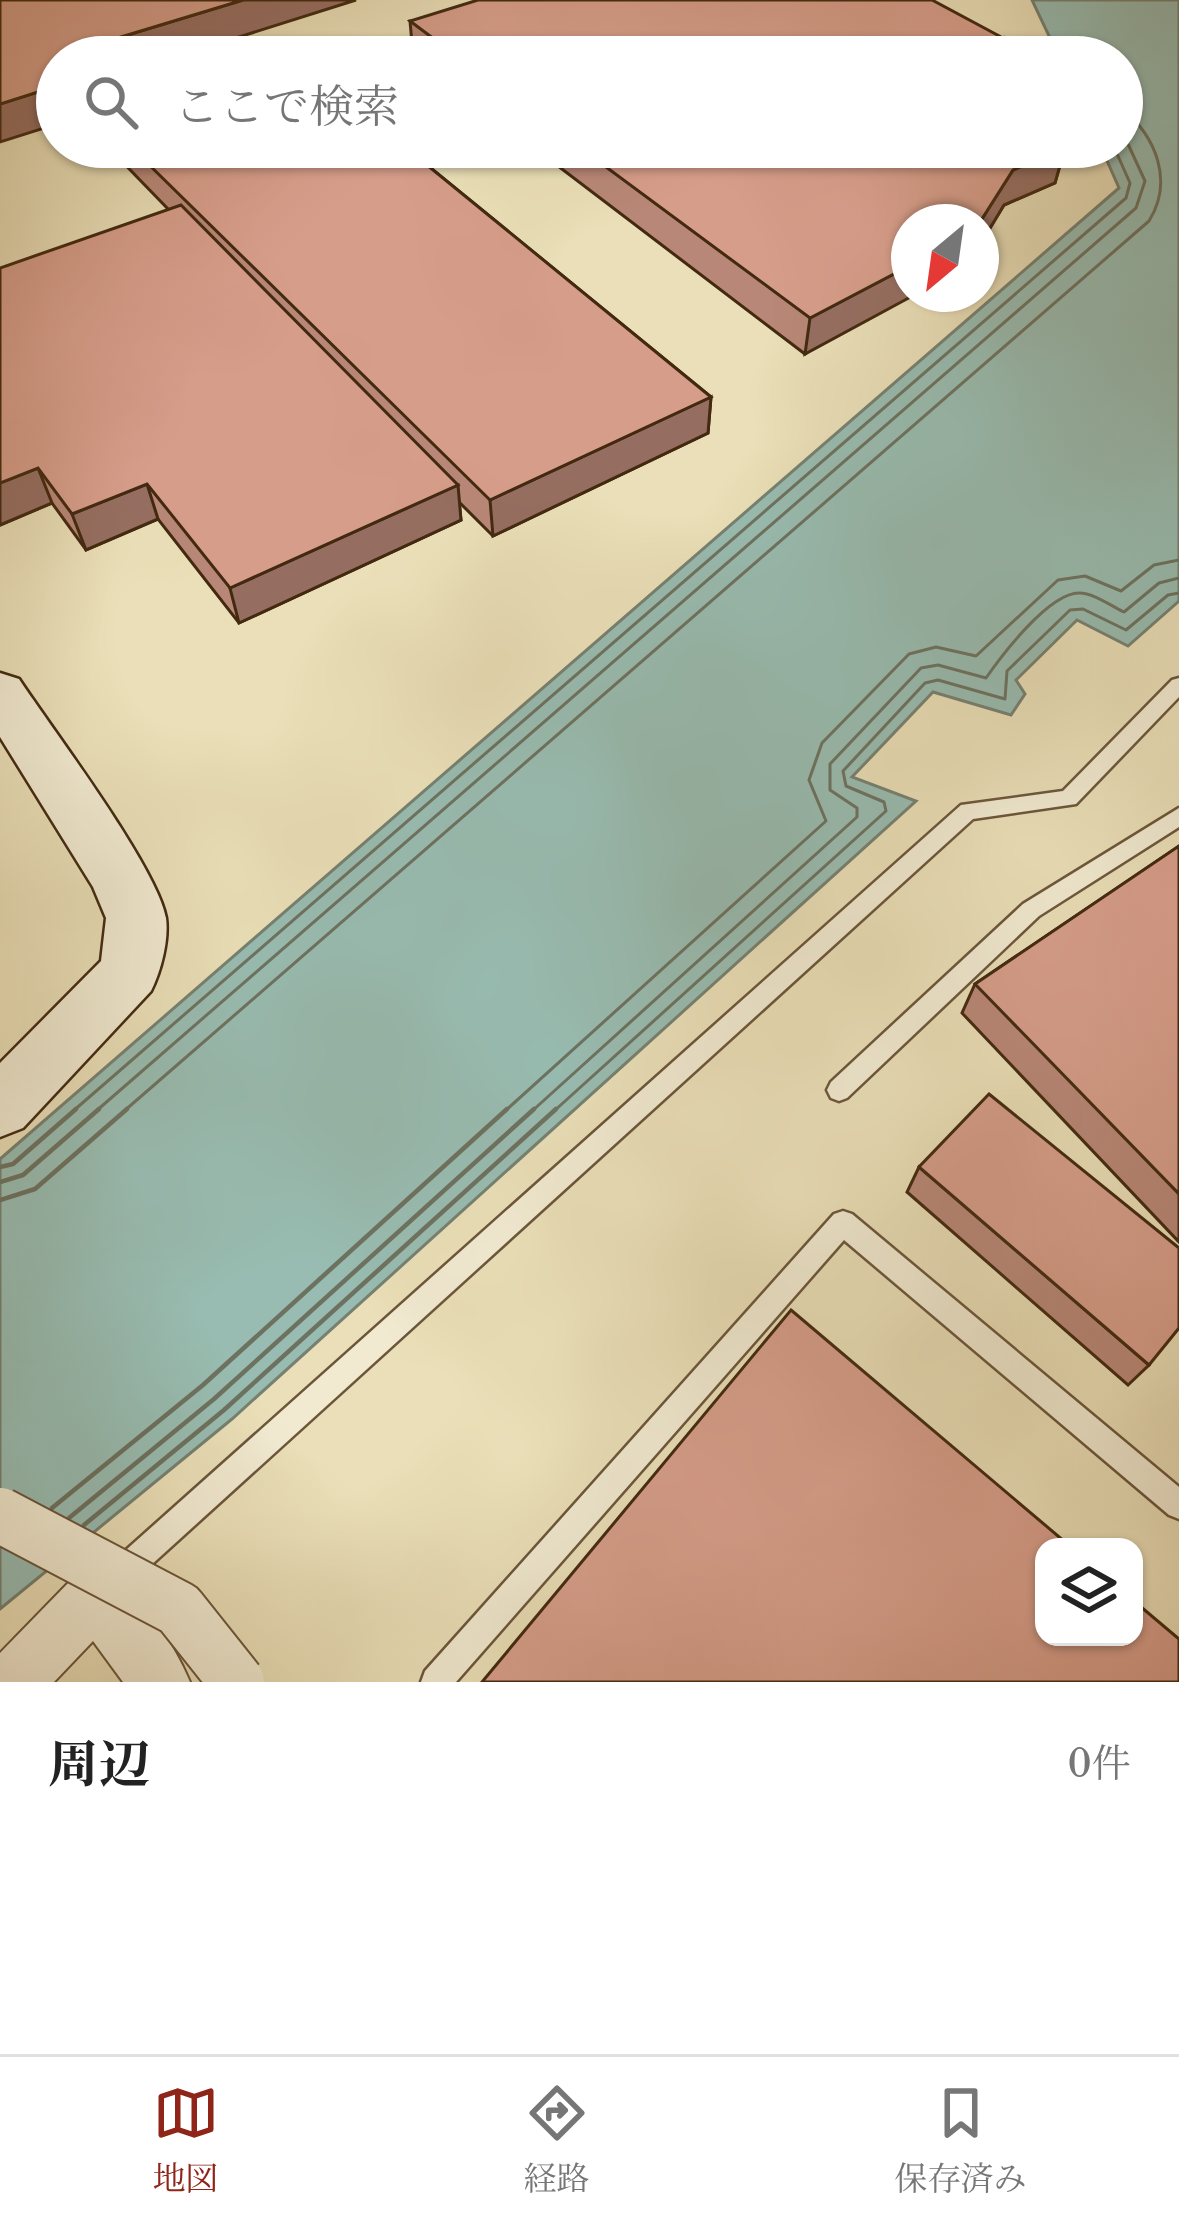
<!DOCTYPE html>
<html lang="ja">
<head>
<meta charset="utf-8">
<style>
  body { margin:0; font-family:"Libre Caslon Text","Noto Serif JP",serif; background:#f6f6f6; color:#222 }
  .controls { position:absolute; right:36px; bottom:36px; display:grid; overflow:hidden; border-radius:24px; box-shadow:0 3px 9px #0004 }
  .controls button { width:108px; height:108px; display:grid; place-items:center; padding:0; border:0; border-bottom:3px solid #e0e0e0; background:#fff; color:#222; font:60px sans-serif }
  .compass { position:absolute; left:891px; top:204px; width:108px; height:108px; border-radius:50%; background:#fff; box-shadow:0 3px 9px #0004; rotate:209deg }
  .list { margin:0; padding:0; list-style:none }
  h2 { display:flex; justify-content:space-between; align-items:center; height:156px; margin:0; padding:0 48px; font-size:51px }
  h2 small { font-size:39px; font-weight:400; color:#767676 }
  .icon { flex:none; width:66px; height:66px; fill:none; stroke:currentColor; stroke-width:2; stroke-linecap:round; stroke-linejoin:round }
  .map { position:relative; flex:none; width:1179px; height:1682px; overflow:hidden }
  .search { position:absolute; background:#fff; box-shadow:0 3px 9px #0004; left:36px; right:36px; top:36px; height:132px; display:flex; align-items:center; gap:30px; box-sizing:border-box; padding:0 42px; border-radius:66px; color:#767676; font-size:45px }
  .sheet { height:372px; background:#fff }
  nav { display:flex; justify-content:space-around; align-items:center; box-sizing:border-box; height:168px; border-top:3px solid #e0e0e0; background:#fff; font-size:33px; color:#767676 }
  nav a { display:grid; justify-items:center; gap:6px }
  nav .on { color:#8f2418 }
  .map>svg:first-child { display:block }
</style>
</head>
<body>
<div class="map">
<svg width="1179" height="1682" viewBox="0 0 1179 1682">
  <rect width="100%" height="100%" fill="#eadfb8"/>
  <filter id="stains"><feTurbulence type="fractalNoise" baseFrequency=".00167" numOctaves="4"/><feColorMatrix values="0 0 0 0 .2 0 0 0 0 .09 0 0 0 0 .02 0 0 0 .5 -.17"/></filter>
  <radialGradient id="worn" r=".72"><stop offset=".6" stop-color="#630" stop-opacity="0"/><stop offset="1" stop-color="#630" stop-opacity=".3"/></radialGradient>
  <path fill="#98bcb1" stroke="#768171" stroke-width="3" d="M1032 0H1179V601L1128 646 1077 620 1016 680 1025 694 1011 715 933 692 852 777 916 801 232 1419 0 1609V1159L1119 188 1101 147H1122V57H1059Z"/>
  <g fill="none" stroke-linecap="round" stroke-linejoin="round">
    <path stroke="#6d7260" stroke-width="3" d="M72 1112 1126 198 1130 183 1114 147
      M95 1112 1136 208 1145 181 1122 131
      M123 1112 1149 221C1174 181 1156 137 1122 108
      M504 1112 826 821 809 780 822 743 909 654 936 647 976 656 1058 580 1085 576 1121 591 1154 565 1179 560
      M531 1112 857 817V808L830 790V764L921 668 938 665 986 678C1002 655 1049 593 1079 593 1094 593 1111 606 1124 612L1159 583 1179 578
      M553 1112 886 811 884 802 846 786 843 771 925 683 938 680 1005 699 1007 671 1070 610 1083 609 1126 630 1168 595 1179 593"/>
    <path stroke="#6d7260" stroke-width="4.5" d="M0 1167 13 1164 76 1109
      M0 1182 23 1175 99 1109
      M0 1200 35 1189 127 1109
      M52 1508 203 1385 507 1109
      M69 1518 214 1399 534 1109
      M84 1525 224 1410 556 1109"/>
    <defs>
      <path id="lane" d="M1179 678V697L1076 804 973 819 128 1586 118 1590 108 1586 104 1576 108 1566 961 805 1063 791 1172 680Z
        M1179 808V827L1039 916 847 1098 839 1101 831 1098 827 1090 831 1082 1023 904Z
        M843 1211 852 1214 1179 1487V1519L1169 1515 844 1240 456 1682H421L425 1671 834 1214Z"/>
      <path id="street" d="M95 1567C134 1583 174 1643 190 1682H123L93 1641 54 1682H0V1653L75 1576Z"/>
      <path id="secondary" d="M0 673 19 679C52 729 157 867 166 918 169 940 161 971 151 991L23 1128 0 1137V1063L101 961 106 918 93 887 0 737Z"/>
    </defs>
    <use href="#lane" stroke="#6c563a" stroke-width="5"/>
    <use href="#street" stroke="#6c563a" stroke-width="4"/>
    <use href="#secondary" stroke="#422910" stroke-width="5"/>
    <use href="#lane" fill="#f1ead1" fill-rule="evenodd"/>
    <use href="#street" fill="#f1ead1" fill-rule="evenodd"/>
    <use href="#secondary" fill="#f1ead1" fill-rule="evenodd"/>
    <defs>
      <path id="street-bridge" d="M0 1515 179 1609 237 1682"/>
    </defs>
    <use href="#street-bridge" stroke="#6c563a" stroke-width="58" stroke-linecap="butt"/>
    <use href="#street-bridge" stroke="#f1ead1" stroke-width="54"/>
  </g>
  <path fill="#b88777" stroke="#422910" stroke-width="3" d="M410 21 999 57H415L413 55Z
    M108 147H405L711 397 708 433 493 536 459 502 461 520 239 623 158 519 86 550 52 503 0 525 168 209Z
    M533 147H1064L1065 148 1055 183 1004 205 981 243V222L805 354Z
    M1179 846V1242L962 1013 975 984Z
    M919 1167 1149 1365 1128 1385 907 1192Z"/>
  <path fill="#966e61" stroke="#422910" stroke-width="3" d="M243 0H356L176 57H126L121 37Z
    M1003 38 999 57H956Z
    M57 86V124L0 142V104Z
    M1065 148 1055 183 1004 205 981 243 980 222 1013 170Z
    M909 266V294H916L805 354 810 318Z
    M711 397 708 433 493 536 490 500Z
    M38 468 52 503 0 525V483Z
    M147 484 158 519 86 550 72 514Z
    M458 485 461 520 239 623 230 588Z"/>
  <path fill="#d69d8a" stroke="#422910" stroke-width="3" d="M0 0H243L121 37 143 57H57V86L0 104Z
    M478 0H932L1003 38 956 57H458L410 21Z
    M131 147H405L711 397 490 500Z
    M579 147H1064L1065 148 1013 170 980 222H909V266L810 318Z
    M181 205 458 485 230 588 147 484 72 514 38 468 0 483V268Z
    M1179 846V1194L975 984Z
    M989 1094 1179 1248V1328L1149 1365 919 1167Z
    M791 1310 1071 1547H1044V1637H1134V1601L1179 1639V1682H482Z"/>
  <rect width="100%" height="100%" filter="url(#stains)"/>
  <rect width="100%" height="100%" fill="url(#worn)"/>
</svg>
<div class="controls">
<button><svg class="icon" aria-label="layers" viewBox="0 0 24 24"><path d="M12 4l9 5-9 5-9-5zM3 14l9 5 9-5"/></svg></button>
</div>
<svg class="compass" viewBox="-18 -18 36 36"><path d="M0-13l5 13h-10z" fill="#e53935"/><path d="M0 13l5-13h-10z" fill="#767676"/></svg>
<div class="search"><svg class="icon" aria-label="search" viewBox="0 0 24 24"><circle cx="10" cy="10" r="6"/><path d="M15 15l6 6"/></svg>ここで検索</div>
</div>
<section class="sheet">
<h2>周辺<small>0件</small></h2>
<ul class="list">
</ul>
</section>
<nav>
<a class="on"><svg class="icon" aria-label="map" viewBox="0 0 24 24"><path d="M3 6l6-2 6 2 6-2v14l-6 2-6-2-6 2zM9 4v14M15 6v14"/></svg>地図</a>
<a><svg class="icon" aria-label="directions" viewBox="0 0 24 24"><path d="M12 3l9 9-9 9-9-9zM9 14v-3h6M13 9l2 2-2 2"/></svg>経路</a>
<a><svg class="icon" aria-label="saved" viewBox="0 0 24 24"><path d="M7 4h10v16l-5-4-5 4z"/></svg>保存済み</a>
</nav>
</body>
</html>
